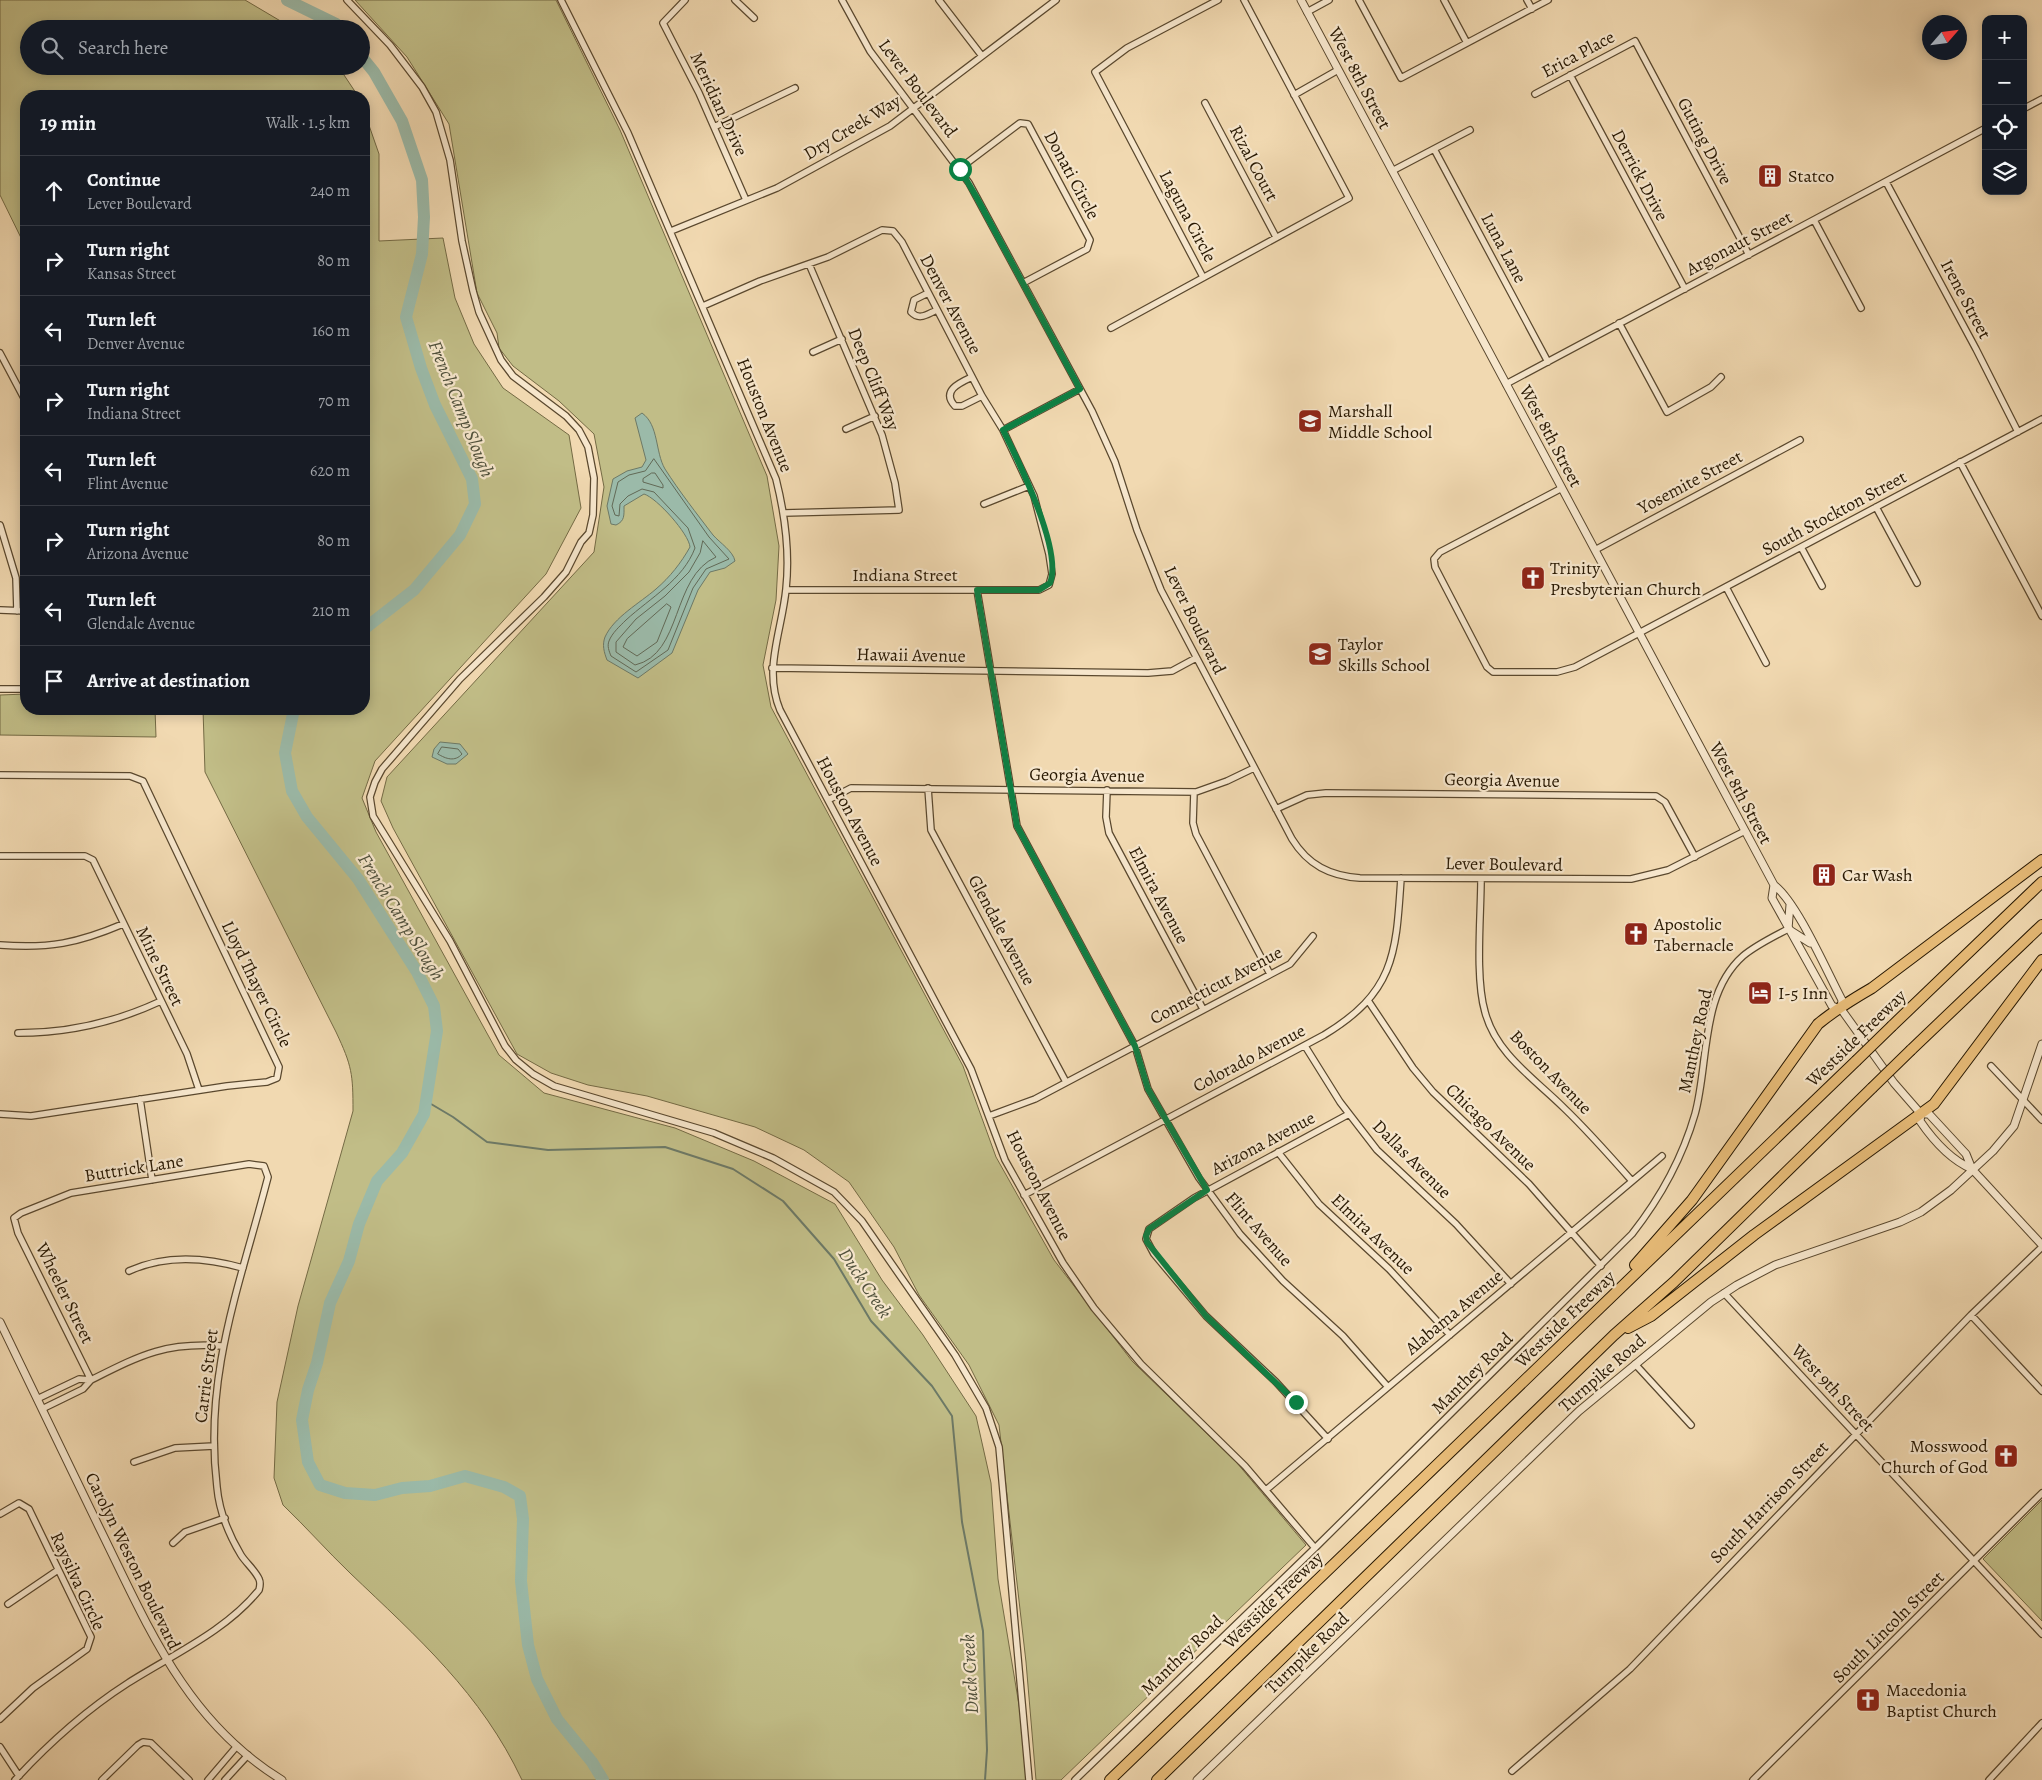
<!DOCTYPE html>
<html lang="en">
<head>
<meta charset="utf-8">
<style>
  body { margin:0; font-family:Alegreya,serif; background:#242831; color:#f1f3f6 }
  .controls { position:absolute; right:15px; top:15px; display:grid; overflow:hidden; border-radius:10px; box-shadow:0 2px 12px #0003 }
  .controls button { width:45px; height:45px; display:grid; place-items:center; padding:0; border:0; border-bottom:1px solid #363941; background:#171b24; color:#f1f3f6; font:25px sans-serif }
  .compass { position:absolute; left:1922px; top:15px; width:45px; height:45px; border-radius:50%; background:#171b24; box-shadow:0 2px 12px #0003; rotate:62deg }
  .stop { position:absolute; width:15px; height:15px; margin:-11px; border:4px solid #0b8043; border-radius:50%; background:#fff }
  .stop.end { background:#0b8043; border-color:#fff; box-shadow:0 1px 5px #0008 }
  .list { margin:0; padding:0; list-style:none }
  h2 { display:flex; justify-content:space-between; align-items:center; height:65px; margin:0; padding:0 20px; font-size:21px }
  h2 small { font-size:16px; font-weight:400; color:#9ea1a6 }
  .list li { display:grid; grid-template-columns:32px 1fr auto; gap:15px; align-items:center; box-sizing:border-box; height:70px; padding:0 20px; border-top:1px solid #363941 }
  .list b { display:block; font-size:19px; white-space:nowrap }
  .list p { margin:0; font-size:16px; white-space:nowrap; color:#9ea1a6 }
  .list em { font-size:16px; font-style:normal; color:#9ea1a6 }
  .icon { flex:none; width:28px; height:28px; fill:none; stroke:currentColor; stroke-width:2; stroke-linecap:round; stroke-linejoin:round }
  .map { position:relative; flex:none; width:2042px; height:1780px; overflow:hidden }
  .search { position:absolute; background:#171b24; box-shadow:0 2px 12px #0003; left:20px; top:20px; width:350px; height:55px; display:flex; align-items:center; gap:12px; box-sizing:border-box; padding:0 18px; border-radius:28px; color:#9ea1a6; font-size:19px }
  .panel { position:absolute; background:#171b24; box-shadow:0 2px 12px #0003; left:20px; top:90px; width:350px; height:625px; border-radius:20px }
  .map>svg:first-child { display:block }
</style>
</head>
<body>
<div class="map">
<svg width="2042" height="1780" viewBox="0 0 2042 1780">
  <rect width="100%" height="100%" fill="#f1d9b1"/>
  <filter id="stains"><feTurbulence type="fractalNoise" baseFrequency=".004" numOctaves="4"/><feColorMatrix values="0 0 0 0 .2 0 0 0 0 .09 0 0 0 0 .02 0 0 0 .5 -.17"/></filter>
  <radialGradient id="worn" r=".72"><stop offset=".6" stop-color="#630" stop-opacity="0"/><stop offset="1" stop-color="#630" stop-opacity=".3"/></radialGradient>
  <path fill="#c1bd87" stroke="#746a44" d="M0 0H245L294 29H29V66H338L358 96H26V248L0 195Z
    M355 0H556L620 130 767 476 779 546 776 600 763 665 771 707 963 1066 996 1157 1054 1260 1132 1361 1237 1463 1306 1545 1061 1780H1036L1026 1662 999 1425 969 1365 919 1295 894 1247 849 1182 804 1150 755 1127 647 1096 588 1085 551 1073 517 1054 393 828 381 801 387 777 594 552 604 487 594 434 559 401 513 366 499 348 497 333 477 293 449 124 407 57Z
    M364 111 379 154V241L443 238 455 298 474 344 503 388 569 435 581 508 546 574 375 761 362 798 376 832 499 1055 544 1093 675 1128 754 1161 835 1204 882 1280 923 1335 976 1416 991 1483 998 1579 1024 1735 1029 1780H522C481 1693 418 1638 350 1573 327 1551 306 1527 283 1505L274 1478 277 1402 298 1306 353 1111C353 1074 352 1066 336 1032L205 772 203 709H364Z
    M26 694V709H155L156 737 0 735V695Z
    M2042 1500V1621L1983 1559Z"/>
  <path fill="#9bbaa9" stroke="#6d7966" d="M642 413C659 425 655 452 665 469 679 491 697 514 713 535 720 543 733 551 735 561L725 568 710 572 698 590 672 653 638 678 607 660C604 652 602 645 605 637 614 617 640 603 656 589 670 577 681 563 690 547 689 534 657 498 644 494L624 506C624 515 625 521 616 525L611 524 607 506 613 479 627 471 642 467 646 460 635 418Z
    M440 742 460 744 468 754 456 764H447L432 757 434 749Z"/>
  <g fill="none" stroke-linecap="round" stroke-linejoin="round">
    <path stroke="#626956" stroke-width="1" d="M654 459 709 537 729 559 706 569 693 588 668 650 636 672 611 656C609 651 607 646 609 641 612 633 620 626 626 620 650 598 683 580 695 548L688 528 654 492 642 489 628 496 620 504 619 516 615 515 612 506 618 482 629 475 645 471Z
      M652 473H655L663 485V488L643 482V479Z
      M703 541 716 557C671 577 683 654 635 665L616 652V642L636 619 665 596 689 572 700 553Z
      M667 604 671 607 657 642 637 656 623 647 627 639Z
      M442 747 458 749 462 754C455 762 446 759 438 754Z"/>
    <path stroke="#6d7966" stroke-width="2" d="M426 1101 453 1117 487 1142 548 1150 665 1147 733 1169 783 1201 834 1259 871 1321 932 1386 952 1416 962 1522 983 1631 987 1750 985 1780"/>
    <path stroke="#9bbaa9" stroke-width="12" d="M287 0 336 24 339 29
      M361 56 374 72 402 121 422 180 424 217 422 254 406 317 421 368 435 405 472 479 475 504 460 535 414 590 364 629
      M294 709 285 753 292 791 307 817 358 879 417 972 434 1006 437 1031 424 1114 402 1153 377 1181 359 1224 349 1261 330 1303 317 1363 308 1390 302 1420 308 1462 320 1485 345 1493 375 1495 402 1488 430 1486 465 1476 504 1487 520 1496 523 1519 521 1581 528 1645 537 1679 557 1719 592 1762 603 1780"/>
    <defs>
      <path id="minor" d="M347 0 390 45 422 87 436 112 450 160 462 241 473 291 479 312 501 360 513 376 566 416 579 430 588 447 594 478 593 515 589 533 581 542 566 572 544 597 460 679 382 769 375 782 370 797 373 816 450 941 505 1046 516 1060 533 1074 554 1086 714 1133 773 1158 834 1192 862 1221 955 1355 986 1408 999 1447 1029 1780
        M561 0 628 133 776 479C785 515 790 552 786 589 782 631 763 669 780 710L971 1069 1005 1160 1063 1263 1094 1308 1141 1364 1245 1466 1315 1548
        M685 0 663 23 699 93 746 200
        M735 0 754 18
        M842 0 870 51 969 183 1092 411 1115 462 1137 530 1161 590 1292 839C1308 865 1330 876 1360 878L1631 879 1668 870 1745 831
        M939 0 982 56
        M1359 0 1401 78 1548 0
        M1444 0 1467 43
        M1527 0 1532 9
        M1307 12 1329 0
        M1570 75 1685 289
        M1535 94 1635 41 1749 255
        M1294 95 1338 70
        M1205 103 1276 237
        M2023 109 2042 99
        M714 127 795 88
        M1434 149 1548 362
        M959 169 1020 123 1028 124 1090 240 1087 249 1023 283
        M1392 171 1470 130
        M1886 182 1976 349 2018 432
        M1814 220 1861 308
        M671 231 777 188 890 126 1056 0
        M1203 277 1095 72 1127 48 1218 0
        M928 293 914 300 911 312C920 321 927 314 937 310
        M703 306 760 281 828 257 882 230 893 231 902 242 982 396 1003 430 1034 496 1049 554 1052 574 1049 585 1039 590H786
        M1619 323 1667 412 1711 387 1721 377
        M1111 328 1349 198 1244 0
        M813 352 842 339
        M0 353 26 402
        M972 377C959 383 941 391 955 406H962L982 396
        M1506 384 1986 128
        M846 429 875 416
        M1003 430 1080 389
        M1960 462 2042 616
        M1562 488 1440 552 1434 559 1435 567 1487 667 1493 672H1557L1575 667 2042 419
        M984 504 1029 486
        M1876 507 1917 583
        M784 513 899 510 895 483 882 435 809 264
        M0 525 16 578 17 611
        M1801 547 1822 586
        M1595 550 1800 440
        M1726 587 1766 663
        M977 590 1017 826 1135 1046 1148 1089 1199 1178 1240 1234 1283 1281 1343 1336 1388 1387
        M0 610 26 611
        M772 668 1148 673 1172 671 1196 658
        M0 689H26
        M0 775 130 776 143 781 279 1067 277 1078 267 1082 227 1086 31 1116 0 1114
        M928 788 931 830 1066 1082
        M1107 790 1106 817 1109 833 1203 1009
        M1194 792 1193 823 1196 834 1270 974
        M828 800 851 788 1196 792 1227 781 1254 768
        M1276 809 1307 795 1326 793 1656 796 1665 802 1695 857
        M0 856H85L93 860 187 1054 199 1090
        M1481 879C1481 916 1475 978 1485 1012 1496 1054 1535 1079 1564 1108 1588 1131 1610 1156 1632 1181
        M0 945C49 949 78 943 123 924
        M1369 1002 1413 1068 1433 1092 1529 1184 1601 1266
        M18 1033C69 1033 114 1023 161 1001
        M1305 1046 1340 1102 1377 1150 1456 1224 1511 1284
        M1991 1066 2042 1120
        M140 1099 152 1180
        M989 1116 1035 1099 1290 964 1313 936
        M1278 1152 1319 1204 1389 1269 1450 1335
        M1024 1195 1324 1035C1395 992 1396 954 1401 878
        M129 1271C166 1254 205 1257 243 1268
        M1724 1293 2042 1634
        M1971 1315 2042 1391
        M1635 1364 1691 1425
        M37 1399 79 1379 91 1380
        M42 1409 83 1389 91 1380C141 1355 165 1342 222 1346
        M1328 1439 1276 1382 1206 1316 1154 1254 1146 1239 1149 1229 1194 1198 1349 1114
        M134 1462 175 1448 214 1446
        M1266 1490 1662 1156
        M0 1514 19 1503 29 1509 91 1637 87 1649 33 1688 0 1719
        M173 1543 185 1532 225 1518
        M8 1604 58 1570
        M0 1747 19 1776
        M1512 1771 1630 1669 1971 1315 2042 1247
        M15 1780C49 1743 86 1710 128 1683 172 1655 226 1631 259 1590 260 1586 261 1583 259 1579 255 1570 246 1563 241 1555 229 1535 219 1510 217 1487 204 1380 237 1293 264 1192L268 1177 264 1166 249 1164 71 1193 21 1213 14 1218 18 1233 91 1380
        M102 1780 138 1745 143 1742 151 1743 189 1780
        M208 1780 237 1746
        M225 1780 248 1755
        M1075 1780 1315 1548 1632 1234C1661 1197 1682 1159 1695 1114 1709 1063 1700 994 1743 956 1756 945 1773 937 1788 929
        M1753 1780 2042 1493
        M1989 1780 2042 1723"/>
      <path id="tertiary" d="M1301 0 1774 885C1797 902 1827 972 1842 1000L1841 1009 1894 1083 1921 1114H1929L1966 1154 1972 1169 2042 1245
        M1774 885 1772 898 1832 1006 1841 1009
        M1788 929 1810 943
        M1788 929 1790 905
        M1921 1114 1920 1121C1933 1140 1951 1160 1972 1169
        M0 1322C33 1390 66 1459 99 1527 147 1624 185 1721 282 1780
        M1197 1780 1579 1411 1711 1302 1737 1285 1775 1265 1900 1222 1921 1212 1951 1190 1993 1151 2014 1126 2042 1044"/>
      <path id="motorway" d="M1892 1026 2042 882
        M1911 1050 2042 925
        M1635 1265 1692 1200 1818 1024C1835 1010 1853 999 1872 988L2042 860
        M1628 1328 1651 1316 1754 1235 1934 1104 2042 960
        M1110 1780 1856 1061
        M1157 1780 1614 1335 1674 1282 1872 1088"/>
    </defs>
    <use href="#minor" stroke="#5a482e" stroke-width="8"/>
    <use href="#tertiary" stroke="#5a482e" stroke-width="9"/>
    <use href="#motorway" stroke="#281802" stroke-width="12"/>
    <use href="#minor" stroke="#f6e6cc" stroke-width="5.5"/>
    <use href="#tertiary" stroke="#f6e6cc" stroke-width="7"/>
    <use href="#motorway" stroke="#e8bc78" stroke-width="10"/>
    <defs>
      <path id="motorway-bridge" d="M1856 1061 1892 1026
        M1872 1088 1911 1050"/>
    </defs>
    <use href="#motorway-bridge" stroke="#281802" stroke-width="12" stroke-linecap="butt"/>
    <use href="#motorway-bridge" stroke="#e8bc78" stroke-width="10"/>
  </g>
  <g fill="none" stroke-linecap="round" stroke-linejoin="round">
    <path stroke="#0b8043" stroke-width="6" d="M960 169 977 198 1080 389 1003 430C1018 460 1063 551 1050 583L1039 590H977L1017 826 1135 1046 1148 1089 1207 1190 1149 1229 1146 1236 1147 1242 1206 1316 1296 1402"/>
  </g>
  <defs>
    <symbol id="building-square" viewBox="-11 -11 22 22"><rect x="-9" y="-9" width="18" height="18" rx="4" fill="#8f2418" stroke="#f6e6cc"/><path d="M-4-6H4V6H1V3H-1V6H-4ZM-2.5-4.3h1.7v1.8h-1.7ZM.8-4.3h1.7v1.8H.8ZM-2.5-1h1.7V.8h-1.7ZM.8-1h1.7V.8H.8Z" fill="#fff"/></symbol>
    <symbol id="school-square" viewBox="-11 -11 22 22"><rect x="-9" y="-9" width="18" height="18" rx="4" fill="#8f2418" stroke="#f6e6cc"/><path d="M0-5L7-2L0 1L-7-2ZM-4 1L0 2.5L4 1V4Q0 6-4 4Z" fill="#fff"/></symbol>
    <symbol id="church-square" viewBox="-11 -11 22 22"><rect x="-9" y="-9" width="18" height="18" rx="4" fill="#8f2418" stroke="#f6e6cc"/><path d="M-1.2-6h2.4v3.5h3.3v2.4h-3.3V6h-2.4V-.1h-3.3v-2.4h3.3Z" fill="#fff"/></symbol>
    <symbol id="hotel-square" viewBox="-11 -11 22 22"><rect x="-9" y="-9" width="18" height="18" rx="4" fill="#8f2418" stroke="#f6e6cc"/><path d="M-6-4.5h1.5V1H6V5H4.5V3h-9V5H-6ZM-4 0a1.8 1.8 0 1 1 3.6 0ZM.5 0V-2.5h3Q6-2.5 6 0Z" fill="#fff"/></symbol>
  </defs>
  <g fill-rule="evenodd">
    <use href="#building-square" x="1756" y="162" width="28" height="28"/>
    <use href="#school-square" x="1296" y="407" width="28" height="28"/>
    <use href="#church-square" x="1519" y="564" width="28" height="28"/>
    <use href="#school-square" x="1306" y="640" width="28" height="28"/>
    <use href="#building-square" x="1810" y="861" width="28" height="28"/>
    <use href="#church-square" x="1622" y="920" width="28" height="28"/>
    <use href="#hotel-square" x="1746" y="979" width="28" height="28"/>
    <use href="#church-square" x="1992" y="1442" width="28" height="28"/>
    <use href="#church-square" x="1854" y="1686" width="28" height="28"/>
  </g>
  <g text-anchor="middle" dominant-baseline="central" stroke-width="4.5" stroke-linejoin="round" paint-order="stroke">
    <g font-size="18" fill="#281802" stroke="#f6e6cc">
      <text transform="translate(1578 54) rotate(-28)">Erica Place</text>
      <text transform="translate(1360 78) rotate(62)">West 8th Street</text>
      <text transform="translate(918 88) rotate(53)">Lever Boulevard</text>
      <text transform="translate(719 104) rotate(65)">Meridian Drive</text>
      <text transform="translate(852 127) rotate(-31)">Dry Creek Way</text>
      <text transform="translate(1705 141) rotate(62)">Guting Drive</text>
      <text transform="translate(1254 163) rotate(62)">Rizal Court</text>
      <text transform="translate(1072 175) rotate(62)">Donati Circle</text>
      <text transform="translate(1640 175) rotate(62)">Derrick Drive</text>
      <text transform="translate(1188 216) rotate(62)">Laguna Circle</text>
      <text transform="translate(1739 243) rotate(-28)">Argonaut Street</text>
      <text transform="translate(1504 248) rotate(62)">Luna Lane</text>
      <text transform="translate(1966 299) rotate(62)">Irene Street</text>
      <text transform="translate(951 304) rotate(62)">Denver Avenue</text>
      <text transform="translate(874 379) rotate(68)">Deep Cliff Way</text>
      <text transform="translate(765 415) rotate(68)">Houston Avenue</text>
      <text transform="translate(1551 436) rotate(62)">West 8th Street</text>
      <text transform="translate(1690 482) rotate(-28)">Yosemite Street</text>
      <text transform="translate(1834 513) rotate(-28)">South Stockton Street</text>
      <text x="905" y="575">Indiana Street</text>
      <text transform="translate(1195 620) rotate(64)">Lever Boulevard</text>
      <text transform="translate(911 655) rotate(1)">Hawaii Avenue</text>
      <text transform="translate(1087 775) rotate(1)">Georgia Avenue</text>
      <text transform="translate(1502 780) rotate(1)">Georgia Avenue</text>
      <text transform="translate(1741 793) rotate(62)">West 8th Street</text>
      <text transform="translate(850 811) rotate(62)">Houston Avenue</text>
      <text transform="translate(1504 864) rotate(1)">Lever Boulevard</text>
      <text transform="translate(1159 895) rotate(62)">Elmira Avenue</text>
      <text transform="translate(1002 930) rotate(62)">Glendale Avenue</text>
      <text transform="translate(160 966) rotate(64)">Mine Street</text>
      <text transform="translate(257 984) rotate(64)">Lloyd Thayer Circle</text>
      <text transform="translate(1216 985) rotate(-28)">Connecticut Avenue</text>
      <text transform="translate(1856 1038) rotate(-44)">Westside Freeway</text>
      <text transform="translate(1695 1041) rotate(-78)">Manthey Road</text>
      <text transform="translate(1249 1058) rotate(-28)">Colorado Avenue</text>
      <text transform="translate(1551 1072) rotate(46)">Boston Avenue</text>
      <text transform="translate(1491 1127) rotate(44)">Chicago Avenue</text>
      <text transform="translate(1263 1143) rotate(-28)">Arizona Avenue</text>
      <text transform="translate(1412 1159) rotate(45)">Dallas Avenue</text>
      <text transform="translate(134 1168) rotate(-9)">Buttrick Lane</text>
      <text transform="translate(1039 1185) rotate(63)">Houston Avenue</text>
      <text transform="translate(1259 1229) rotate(49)">Flint Avenue</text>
      <text transform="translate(1373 1234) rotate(44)">Elmira Avenue</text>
      <text transform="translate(65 1293) rotate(64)">Wheeler Street</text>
      <text transform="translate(1454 1312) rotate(-40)">Alabama Avenue</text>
      <text transform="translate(1565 1319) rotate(-44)">Westside Freeway</text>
      <text transform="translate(1472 1373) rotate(-45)">Manthey Road</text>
      <text transform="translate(1602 1373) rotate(-41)">Turnpike Road</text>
      <text transform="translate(206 1376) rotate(-83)">Carrie Street</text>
      <text transform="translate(1833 1388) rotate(47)">West 9th Street</text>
      <text transform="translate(1769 1502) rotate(-46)">South Harrison Street</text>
      <text transform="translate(133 1561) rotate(64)">Carolyn Weston Boulevard</text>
      <text transform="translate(78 1581) rotate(65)">Raysilva Circle</text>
      <text transform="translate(1273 1600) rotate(-44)">Westside Freeway</text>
      <text transform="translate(1888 1627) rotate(-45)">South Lincoln Street</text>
      <text transform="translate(1307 1653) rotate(-44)">Turnpike Road</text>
      <text transform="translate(1182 1655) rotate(-44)">Manthey Road</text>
    </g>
    <g font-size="18" fill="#281802" stroke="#f6e6cc" text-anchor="start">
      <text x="1788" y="176">Statco</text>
      <text x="1328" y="411">Marshall<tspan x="1328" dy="21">Middle School</tspan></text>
      <text x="1550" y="568">Trinity<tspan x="1550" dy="21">Presbyterian Church</tspan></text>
      <text x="1338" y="644">Taylor<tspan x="1338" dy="21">Skills School</tspan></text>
      <text x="1842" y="875">Car Wash</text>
      <text x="1654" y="924">Apostolic<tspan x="1654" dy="21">Tabernacle</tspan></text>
      <text x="1778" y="993">I-5 Inn</text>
      <text x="1988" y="1446" text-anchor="end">Mosswood<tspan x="1988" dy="21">Church of God</tspan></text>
      <text x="1886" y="1690">Macedonia<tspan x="1886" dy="21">Baptist Church</tspan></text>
    </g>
    <g font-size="19" font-style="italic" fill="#50513c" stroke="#f6e6cc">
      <text transform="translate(461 409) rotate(68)">French Camp Slough</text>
      <text transform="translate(401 917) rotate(58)">French Camp Slough</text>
      <text transform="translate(865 1283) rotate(56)">Duck Creek</text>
      <text transform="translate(970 1674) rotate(-93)">Duck Creek</text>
    </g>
  </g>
  <rect width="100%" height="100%" filter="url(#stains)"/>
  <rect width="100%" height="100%" fill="url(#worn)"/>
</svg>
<div class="controls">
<button>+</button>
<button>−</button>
<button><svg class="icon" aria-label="locate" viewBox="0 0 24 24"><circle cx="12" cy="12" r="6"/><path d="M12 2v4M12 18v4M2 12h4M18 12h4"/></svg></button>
<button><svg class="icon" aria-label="layers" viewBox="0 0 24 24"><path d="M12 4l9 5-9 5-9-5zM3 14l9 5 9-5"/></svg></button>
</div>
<svg class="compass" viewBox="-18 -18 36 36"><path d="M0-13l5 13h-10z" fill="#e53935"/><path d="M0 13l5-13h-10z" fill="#9ea1a6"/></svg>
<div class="stop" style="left:960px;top:169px"></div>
<div class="stop end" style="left:1296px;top:1402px"></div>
<div class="search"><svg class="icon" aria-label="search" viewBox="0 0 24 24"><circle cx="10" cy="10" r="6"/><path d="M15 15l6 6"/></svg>Search here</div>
<section class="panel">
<h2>19 min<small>Walk · 1.5 km</small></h2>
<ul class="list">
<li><svg class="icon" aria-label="ahead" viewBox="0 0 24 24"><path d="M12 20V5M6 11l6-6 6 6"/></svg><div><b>Continue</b><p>Lever Boulevard</p></div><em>240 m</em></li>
<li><svg class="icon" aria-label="right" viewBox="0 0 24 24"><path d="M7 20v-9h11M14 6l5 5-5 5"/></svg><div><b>Turn right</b><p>Kansas Street</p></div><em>80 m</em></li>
<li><svg class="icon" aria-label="left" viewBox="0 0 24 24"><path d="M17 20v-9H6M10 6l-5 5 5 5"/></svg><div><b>Turn left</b><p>Denver Avenue</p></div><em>160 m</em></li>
<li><svg class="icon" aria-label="right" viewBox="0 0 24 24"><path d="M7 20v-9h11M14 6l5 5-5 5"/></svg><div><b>Turn right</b><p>Indiana Street</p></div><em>70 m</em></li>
<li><svg class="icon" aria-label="left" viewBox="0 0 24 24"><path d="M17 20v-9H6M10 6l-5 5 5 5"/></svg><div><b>Turn left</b><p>Flint Avenue</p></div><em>620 m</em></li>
<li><svg class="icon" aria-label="right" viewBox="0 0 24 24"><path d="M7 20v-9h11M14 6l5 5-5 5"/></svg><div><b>Turn right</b><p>Arizona Avenue</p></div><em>80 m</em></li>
<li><svg class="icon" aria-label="left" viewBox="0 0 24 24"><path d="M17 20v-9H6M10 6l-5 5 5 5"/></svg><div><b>Turn left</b><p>Glendale Avenue</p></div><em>210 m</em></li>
<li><svg class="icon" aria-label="arrive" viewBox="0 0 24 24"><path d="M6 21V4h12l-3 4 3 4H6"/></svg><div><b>Arrive at destination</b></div></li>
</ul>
</section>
</div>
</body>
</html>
